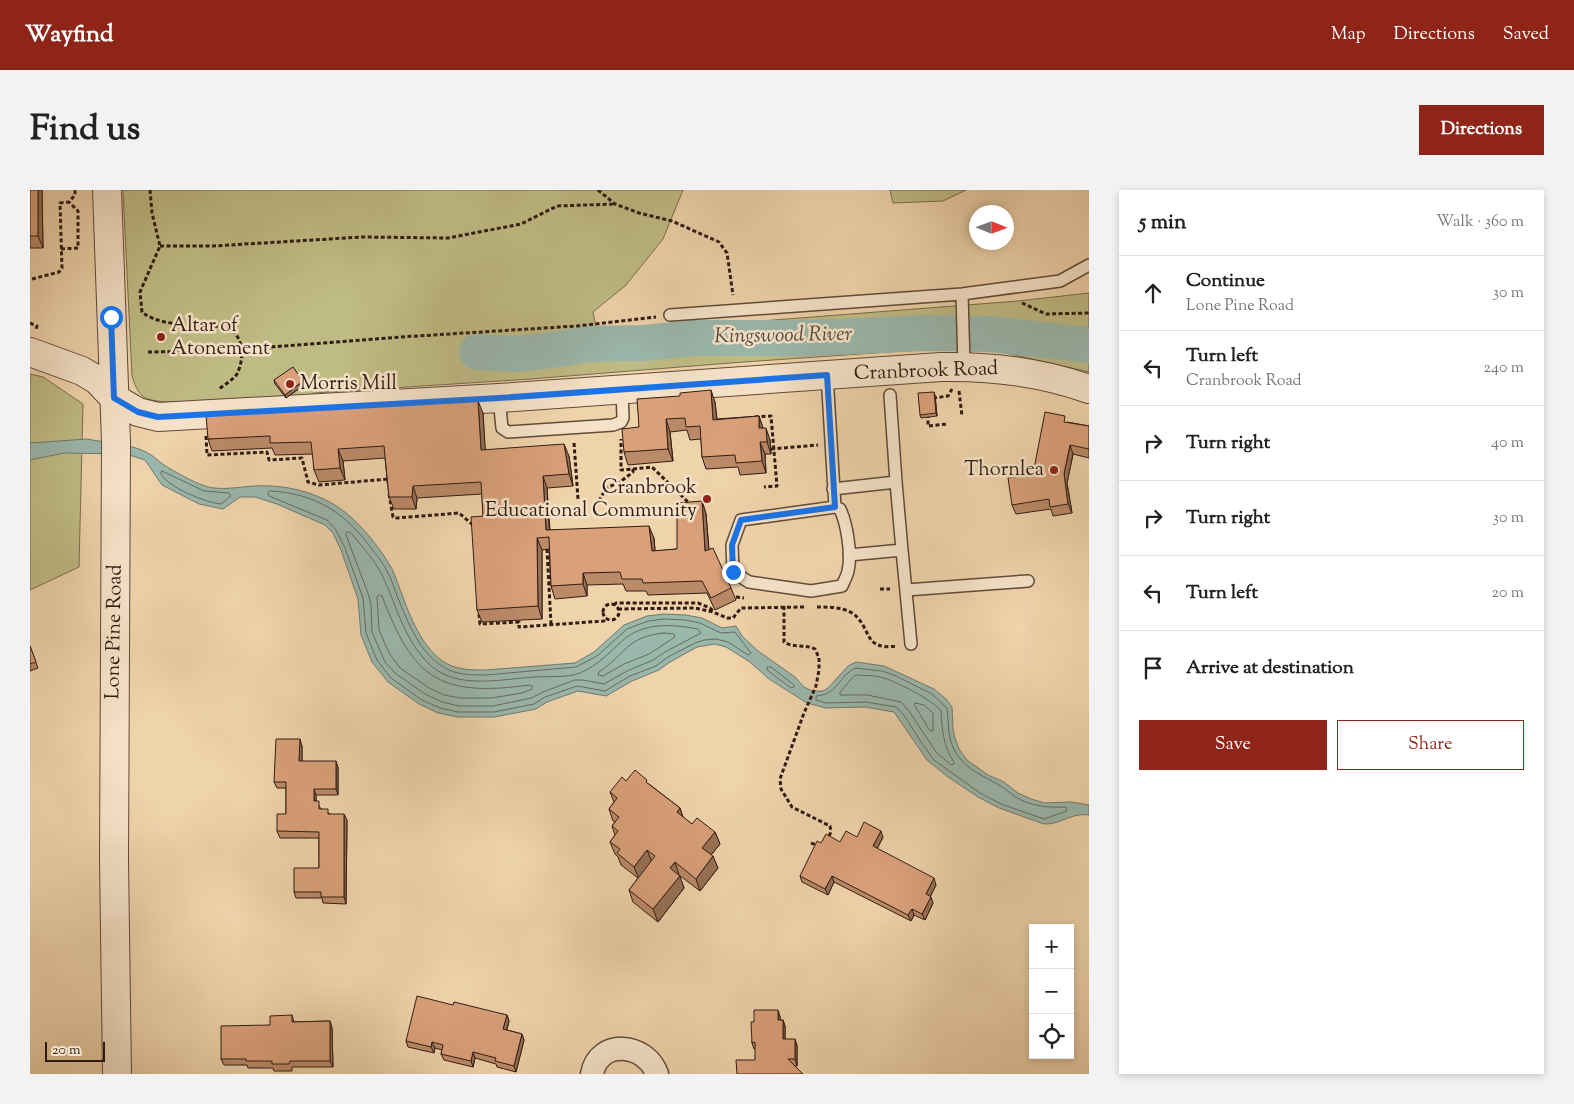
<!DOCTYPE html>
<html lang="en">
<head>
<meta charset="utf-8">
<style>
  body { margin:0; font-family:"Sorts Mill Goudy",serif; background:#f2f2f2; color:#222 }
  .controls { position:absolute; right:15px; bottom:15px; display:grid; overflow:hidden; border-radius:0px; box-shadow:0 2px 8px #0003 }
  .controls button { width:45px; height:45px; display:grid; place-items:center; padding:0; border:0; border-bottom:1px solid #e0e0e0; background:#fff; color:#222; font:25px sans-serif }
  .compass { position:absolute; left:939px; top:15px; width:45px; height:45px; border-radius:50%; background:#fff; box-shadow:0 2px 8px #0003; rotate:91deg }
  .scale { position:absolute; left:15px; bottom:12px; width:60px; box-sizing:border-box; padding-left:5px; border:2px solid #311c13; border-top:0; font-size:14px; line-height:18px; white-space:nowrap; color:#311c13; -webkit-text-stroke:4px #f5e2c8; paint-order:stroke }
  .stop { position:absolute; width:15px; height:15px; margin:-11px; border:4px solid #1a73e8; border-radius:50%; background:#fff }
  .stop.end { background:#1a73e8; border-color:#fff; box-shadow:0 1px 5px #0008 }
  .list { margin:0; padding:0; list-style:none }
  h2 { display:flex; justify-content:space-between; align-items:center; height:65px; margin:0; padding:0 20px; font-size:21px }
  h2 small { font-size:16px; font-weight:400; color:#767676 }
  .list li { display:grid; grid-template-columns:32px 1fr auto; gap:15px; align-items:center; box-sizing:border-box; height:75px; padding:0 20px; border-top:1px solid #e0e0e0 }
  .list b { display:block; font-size:19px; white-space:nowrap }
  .list p { margin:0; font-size:16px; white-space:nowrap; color:#767676 }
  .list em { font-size:16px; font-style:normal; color:#767676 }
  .actions { display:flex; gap:10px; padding:15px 20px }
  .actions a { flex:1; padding:11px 0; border:1px solid #8f2418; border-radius:0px; text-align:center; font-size:18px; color:#8f2418 }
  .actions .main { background:#8f2418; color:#fff }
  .icon { flex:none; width:28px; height:28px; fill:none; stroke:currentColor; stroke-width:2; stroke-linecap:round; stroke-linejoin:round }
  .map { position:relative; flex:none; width:1059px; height:884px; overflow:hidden; border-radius:0px }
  header { display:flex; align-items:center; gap:30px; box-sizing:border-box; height:70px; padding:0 25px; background:#8f2418; color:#fff }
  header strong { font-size:24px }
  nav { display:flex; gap:28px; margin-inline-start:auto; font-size:18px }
  .intro { display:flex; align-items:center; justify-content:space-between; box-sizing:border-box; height:120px; padding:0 30px }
  h1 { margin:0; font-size:35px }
  .button { padding:12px 22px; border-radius:0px; background:#8f2418; color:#fff; font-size:18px; font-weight:700 }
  main { display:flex; gap:30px; padding:0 30px }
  aside { flex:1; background:#fff; border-radius:0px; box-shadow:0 2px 8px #0003 }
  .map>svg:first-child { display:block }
</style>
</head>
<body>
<header>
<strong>Wayfind</strong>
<nav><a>Map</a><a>Directions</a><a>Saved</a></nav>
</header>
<div class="intro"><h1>Find us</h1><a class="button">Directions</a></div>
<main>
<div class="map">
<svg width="1059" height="884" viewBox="0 0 1059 884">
  <rect width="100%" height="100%" fill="#efd3ab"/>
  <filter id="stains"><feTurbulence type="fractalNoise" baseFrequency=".004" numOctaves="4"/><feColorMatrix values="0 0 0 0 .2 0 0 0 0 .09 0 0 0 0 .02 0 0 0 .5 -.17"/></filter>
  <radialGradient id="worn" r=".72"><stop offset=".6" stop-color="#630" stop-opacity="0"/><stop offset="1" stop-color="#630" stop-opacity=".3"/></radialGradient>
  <path fill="#bfbb84" stroke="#786c4c" d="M93 0H653L633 49 596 95 563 122 567 142 697 132H718L988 111 1059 103V182L945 156 700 173 501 189 284 203 277 207C250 208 133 218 116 208 107 203 105 195 102 186Z
    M860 0H936L913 11 863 13Z
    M0 184 13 187 53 214 49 377 0 400Z"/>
  <path fill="#9ab7ac" stroke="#70796f" d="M57 249C76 253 98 253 116 262 123 265 128 271 134 275 147 283 161 291 175 296 190 301 208 297 224 296 259 294 296 304 322 328 337 342 352 361 362 379 366 387 369 398 373 407 381 430 397 467 422 476 433 480 445 480 456 480L545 473 564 462 594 435 617 426 634 424 656 425 672 428 692 438 706 436 712 446 728 461 765 487 774 497 782 501H793L798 498 818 476 826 472 854 476 904 499 917 510 922 517 923 539 925 548 929 559 937 570 958 585 974 592 988 603 1001 609 1015 613 1041 612 1059 615V625C1042 622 1030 635 1014 634L969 618 948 607 918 587 897 570 864 522 835 517 796 518 777 513 739 489 720 472 696 457 685 454 667 457 640 472 629 480 602 491 576 506 548 501 517 512 506 519 464 527H428L408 523 389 514 358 492 342 472 331 445 328 409 311 360 303 343 295 335 247 314 225 307H210L193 319 169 314 132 295 115 270 96 264 34 263 0 270V253Z"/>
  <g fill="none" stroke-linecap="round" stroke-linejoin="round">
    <path stroke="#666a60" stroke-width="1" d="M132 281 174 301 199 303 201 306 191 314C177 313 137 297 131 284Z
      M240 301C287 303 318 325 344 362 349 368 354 375 357 381 363 391 365 403 370 413 380 438 393 468 419 480 430 485 444 485 456 485L546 477 567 466 597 439 618 431 634 429 655 430 670 433 691 443 705 442 721 463 718 465 698 452 686 449 674 450 665 453 638 467 626 476 600 486 575 501 547 496 515 507 504 514 464 522H428L410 518 392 510 361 488 347 470 336 443 333 408 315 358 306 340 297 330 239 306 238 303Z
      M317 342H320C331 355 344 369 352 385 367 416 372 445 397 472 425 501 469 489 505 487 519 486 537 488 550 483 568 475 579 463 592 451 613 432 642 434 668 439L671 443 635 462 623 470 597 481 574 494 553 490H545L513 502 501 508 463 516H429L412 512 395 504 365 483 355 472 342 442 341 415 339 406 316 345Z
      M350 405 352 406C384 490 410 507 500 495L502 496V499L492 503 462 508H430L414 505 399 498 370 478 359 463 349 440 347 407Z
      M634 443 644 444 645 447 619 464 594 474 573 486 568 485 569 482C597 463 596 447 634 443Z
      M738 477H741L764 495V497L761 498 737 480Z
      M826 478 852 481 866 486 902 504 917 518C919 533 917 549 926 563 937 581 955 586 972 597 976 599 980 603 984 606 999 616 1018 618 1036 617L1037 621 1014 629 971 614 950 603 904 570 891 552 874 525 866 517 836 512 796 513 786 510V506C810 504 808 485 826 478Z
      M827 485C835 486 843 485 850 487 864 490 903 510 911 521 912 539 913 556 924 572V574L921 575 906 562 879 521 871 512 837 505H810V502L824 486Z
      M885 513 894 515 903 523V541H900L885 516Z"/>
    <path stroke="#9ab7ac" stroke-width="36" d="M447 162 485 164 523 160 559 154 614 153 664 148H783L897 143 959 144 1059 155"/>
    <defs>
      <path id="service" d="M932 104 934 176
        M640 125 932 104 1030 91 1059 75
        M797 185 805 317
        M860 205 866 292
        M469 208 472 238 478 242 583 235 591 232 593 228 592 199
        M803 299 866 292 872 360 819 365
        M805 317 810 319C817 334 822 365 818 381 817 386 814 391 812 396L781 401 719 392 703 382 702 355 711 330Z
        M872 360 881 454
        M876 400 998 391"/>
      <path id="minor" d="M562 884C569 848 616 853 627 884"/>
      <path id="tertiary" d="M77 0 86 252 84 671 87 884
        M0 162 52 181 67 190 84 208 108 222 128 227 469 208 911 177C962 176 1011 182 1059 199"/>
    </defs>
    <use href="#service" stroke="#604a39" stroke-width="14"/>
    <use href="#minor" stroke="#604a39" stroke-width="25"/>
    <use href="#tertiary" stroke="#604a39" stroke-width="30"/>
    <path stroke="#311c13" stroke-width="3" stroke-dasharray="4 2.5" stroke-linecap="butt" d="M120 0 122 23 130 56 110 102 112 122C131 138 171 134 195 137 214 143 215 168 207 184 203 190 194 195 189 199
      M568 0 585 14 609 23 642 31 689 52 697 63 703 105
      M130 56H183L332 47 418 48 491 34 527 16 585 14
      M31 59 48 58V21L39 12
      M2 89 29 82 32 78 30 13 39 12 45 5V0
      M992 113 1016 124 1059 123
      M0 133 7 136 6 139
      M118 162 188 161 371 147 547 136 626 127
      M929 201 932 226
      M903 208 918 206 922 199
      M898 224V236L918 234
      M725 227 741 226 747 296 734 297
      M176 246 177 265 237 262 239 270 272 268 278 292 289 295 358 289V293
      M544 253 548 309
      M741 259 788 255
      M603 279 622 277 660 314
      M359 304 363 327 367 328 429 323 443 335
      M569 311 576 298 590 292 603 282V279L591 280V249
      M517 359 521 434
      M850 399H860
      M706 407 714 408
      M573 422a8 8 0 1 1 16 0a8 8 0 1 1-16 0Z
      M584 415 586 413H668L680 418 683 421
      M754 416V452C763 458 775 454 785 459L789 468V480L786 496 774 523 750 589 751 599 762 617 800 636 801 642 798 648
      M787 417C799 417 812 417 822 423 842 436 832 461 866 456
      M588 419 665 418 683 422 697 428H703L711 418 774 417
      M449 424 450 434 489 432V437L574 431 577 428
      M781 653 789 656"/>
    <use href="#service" stroke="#f5e2c8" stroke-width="11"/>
    <use href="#minor" stroke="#f5e2c8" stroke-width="22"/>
    <use href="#tertiary" stroke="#f5e2c8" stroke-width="28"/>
  </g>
  <path fill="#bb8a69" stroke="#311c13" d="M0 0H12L13 58H0Z
    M244 190 274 195 256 208 245 194Z
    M905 205 907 226 891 228 890 225Z
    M685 212 687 229 729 226 733 238 740 250 741 264H735L736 283 710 285 708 277 676 279 672 267 671 249 660 250 657 240 640 242 643 271 598 275 594 262 609 237Z
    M453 223 455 260 539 266 543 296 517 298 520 340 624 348 625 361 647 359 672 311 676 324 679 360 701 398 706 410 685 420 677 403 618 405 616 401H596L593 394 557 395V406L525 409 521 396 519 359 512 360V429L452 432 447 420 453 326 452 304 387 308 386 319H364L359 307 355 268 313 271 315 290 289 292 284 280 283 264 245 265 242 258 182 261 178 249Z
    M1037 232 1059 236V268L1043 264 1037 293 1042 323 1023 326 1021 319 986 324 982 315Z
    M0 456 8 478 0 481Z
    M272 556V571L308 577V605H286V611L291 619 300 624 317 630 316 714 293 713 292 708H266L264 702 289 678V648H250L247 641 256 624V598H247L244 592Z
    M596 591 619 594 650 618 653 627 662 634 685 642 690 654 681 665 688 678 670 701 649 685 654 698 628 732 603 712 599 700 608 688 591 675 588 667 585 664 580 652 585 645 582 636 585 632 583 631 579 619 584 612 580 602Z
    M827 647H853L847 659 906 695 900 707 903 713 895 730 884 725 881 731 804 692 798 705 772 692 770 686 810 652Z
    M423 815 477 825 479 831 477 840 492 844 494 850 486 882 467 877 466 874 445 868 443 877 414 870 411 864 412 860 405 858 404 863 378 857 376 851Z
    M262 825 264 832 300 831 302 838 303 877H262V881H244L243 878H218L217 875H194L191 869 240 835Z
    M750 826V830H753L755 836V849L767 855V876H764L724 859 722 853 724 832Z"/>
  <path fill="#987055" stroke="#311c13" d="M8 0H12L13 58 8 46Z
    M273 191 274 195 256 208 255 205Z
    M681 200 685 212 688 242 683 230Z
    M904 202 905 205 907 226 906 223Z
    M448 211 453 223 456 272 451 260Z
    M729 226 733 238H729Z
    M636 229 640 242 643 271 638 259Z
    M736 238 740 250 741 264 737 252Z
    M730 252 735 264 736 283 732 271Z
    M534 254 539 266 543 296 539 284Z
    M1040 255 1043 264 1037 293 1042 323 1038 314 1034 284Z
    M308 259 313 271 315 290 310 278Z
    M513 286 517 298 520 351 516 340Z
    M383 296 387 308 386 319 382 307Z
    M672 311 676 324 680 373 675 361Z
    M619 336 624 348 626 373 622 361Z
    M507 348 512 360V429L508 416Z
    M553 383 557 395V406L553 394Z
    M270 549 272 556V577L269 571Z
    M306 571 308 577V605L306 599Z
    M284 599 286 605V618L284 611Z
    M650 618 654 631 647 622Z
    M314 624 317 630 316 714 314 707Z
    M851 641 853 647 845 663 843 656Z
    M685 642 690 654 677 670 672 658Z
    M617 660 622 672 609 689 604 677Z
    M683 666 688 678 670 701 666 689Z
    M645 672 649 685 645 690 640 678Z
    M650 686 654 698 628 732 623 719Z
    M802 686 804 692 798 705 795 699Z
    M904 688 906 695 898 711 896 704Z
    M901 707 903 713 895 730 892 724Z
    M882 719 884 725 881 731 878 725Z
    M748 820 750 826 751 836 748 830Z
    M477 825 479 831 475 845 473 839Z
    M753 830 755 836V856L753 849Z
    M300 831 302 838 303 877 300 871Z
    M492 844 494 850 486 882 484 876Z
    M765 849 767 855V876L765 869Z
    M402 852 405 858 404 863 401 857Z
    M443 862 445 868 443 877 441 871Z"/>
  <path fill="#d9a07a" stroke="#311c13" d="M0 0H8V46H0Z
    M263 177 273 191 255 205 244 190Z
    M681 200 683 230 729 226V238H736L737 252H730L732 271 706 273 705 265 672 267 670 236 656 237 655 228 636 229 638 259 594 262 592 239 609 237 607 209 650 206V203Z
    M904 202 906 223 890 225 888 203Z
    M448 211 451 260 534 254 539 284 513 286 516 340 619 336 622 361 647 359V313L672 311 675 361 683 358 701 398 681 408 672 391 613 393 612 389H592L590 382 553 383V394L521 396 519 347 507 348 508 416 447 420 441 327 453 326 451 292 383 296 382 307H359L354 256 308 259 310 278 284 280 281 252 240 253V246L178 249 176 225Z
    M1015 222 1035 226 1034 232 1059 236V259L1040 255 1034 284 1038 314 1020 317 1019 309 982 315 978 288 1003 284Z
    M0 456 6 472 0 474Z
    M246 549H270L269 571H306V599H284V611H289V619H298V624H314V707H291V702H264V678H289V642L247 641V624H256V592H244Z
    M605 580 617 590 616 592 650 618 647 622 662 634 667 628 685 642 672 658 683 666 666 689 645 672 640 678 650 686 623 719 599 700 625 666 617 660 604 677 587 663 590 659 580 652 588 641 582 636 589 627 579 619 587 608 580 602 592 587 596 591Z
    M834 632 851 641 843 656 904 688 896 704 901 707 892 724 882 719 878 725 802 686 795 699 770 686 787 651 791 653 796 644 810 652 816 641 827 647Z
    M387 806 423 815 424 812 477 825 473 839 492 844 484 876 465 871 466 868 443 862 441 871 411 864 413 855 402 852 401 857 376 851Z
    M724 820H748V830H753V849H765V869H758L773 884H707L706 870H725V852L722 853 721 832H724Z
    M262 825V832L300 831V871H260L259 874H242V871H216V869H191V836L240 835V826Z"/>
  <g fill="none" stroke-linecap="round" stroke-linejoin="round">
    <path stroke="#1a73e8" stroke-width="6" d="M81 127 84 208 108 222 128 227 469 208 797 185 805 317 711 330 702 355 703 382"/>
  </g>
  <g fill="#8f2418" stroke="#f5e2c8" stroke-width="2">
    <circle cx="131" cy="147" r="5"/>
    <circle cx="260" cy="194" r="5"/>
    <circle cx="1024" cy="280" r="5"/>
    <circle cx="677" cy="309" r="5"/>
  </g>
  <g text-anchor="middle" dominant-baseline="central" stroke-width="5" stroke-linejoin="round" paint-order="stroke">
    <g font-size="20" fill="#311c13" stroke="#f5e2c8" text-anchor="start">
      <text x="141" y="136">Altar of<tspan x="141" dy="23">Atonement</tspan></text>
      <text x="270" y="194">Morris Mill</text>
      <text x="1014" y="280" text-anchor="end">Thornlea</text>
      <text x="667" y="298" text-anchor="end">Cranbrook<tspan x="667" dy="23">Educational Community</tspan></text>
    </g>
    <g font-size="20" fill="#311c13" stroke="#f5e2c8">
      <text transform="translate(896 182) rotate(-2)">Cranbrook Road</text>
      <text transform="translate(85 442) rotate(-89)">Lone Pine Road</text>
    </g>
    <g font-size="21" font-style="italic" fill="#504a41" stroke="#f5e2c8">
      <text transform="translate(753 146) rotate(-1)">Kingswood River</text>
    </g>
  </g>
  <rect width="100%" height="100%" filter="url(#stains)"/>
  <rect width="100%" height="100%" fill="url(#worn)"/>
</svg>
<div class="controls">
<button>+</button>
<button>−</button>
<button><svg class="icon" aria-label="locate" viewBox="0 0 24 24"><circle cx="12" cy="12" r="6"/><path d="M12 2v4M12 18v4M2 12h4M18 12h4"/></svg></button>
</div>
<svg class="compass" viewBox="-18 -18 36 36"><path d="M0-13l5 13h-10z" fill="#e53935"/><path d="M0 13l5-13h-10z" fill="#767676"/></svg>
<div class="scale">20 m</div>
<div class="stop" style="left:81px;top:127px"></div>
<div class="stop end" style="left:703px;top:382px"></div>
</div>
<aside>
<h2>5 min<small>Walk · 360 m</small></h2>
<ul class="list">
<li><svg class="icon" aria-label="ahead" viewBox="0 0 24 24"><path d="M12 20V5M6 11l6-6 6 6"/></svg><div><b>Continue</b><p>Lone Pine Road</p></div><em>30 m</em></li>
<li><svg class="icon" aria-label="left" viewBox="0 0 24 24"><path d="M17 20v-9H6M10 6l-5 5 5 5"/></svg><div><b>Turn left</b><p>Cranbrook Road</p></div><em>240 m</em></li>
<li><svg class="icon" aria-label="right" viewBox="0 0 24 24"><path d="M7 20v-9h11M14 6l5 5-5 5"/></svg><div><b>Turn right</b></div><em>40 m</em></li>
<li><svg class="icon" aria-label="right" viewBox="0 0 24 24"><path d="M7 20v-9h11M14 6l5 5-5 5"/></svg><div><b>Turn right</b></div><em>30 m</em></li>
<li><svg class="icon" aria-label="left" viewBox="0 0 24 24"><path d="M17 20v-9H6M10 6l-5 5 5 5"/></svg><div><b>Turn left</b></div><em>20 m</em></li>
<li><svg class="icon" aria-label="arrive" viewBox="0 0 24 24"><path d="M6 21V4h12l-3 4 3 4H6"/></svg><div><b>Arrive at destination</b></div></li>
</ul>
<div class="actions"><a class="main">Save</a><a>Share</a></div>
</aside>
</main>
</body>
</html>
